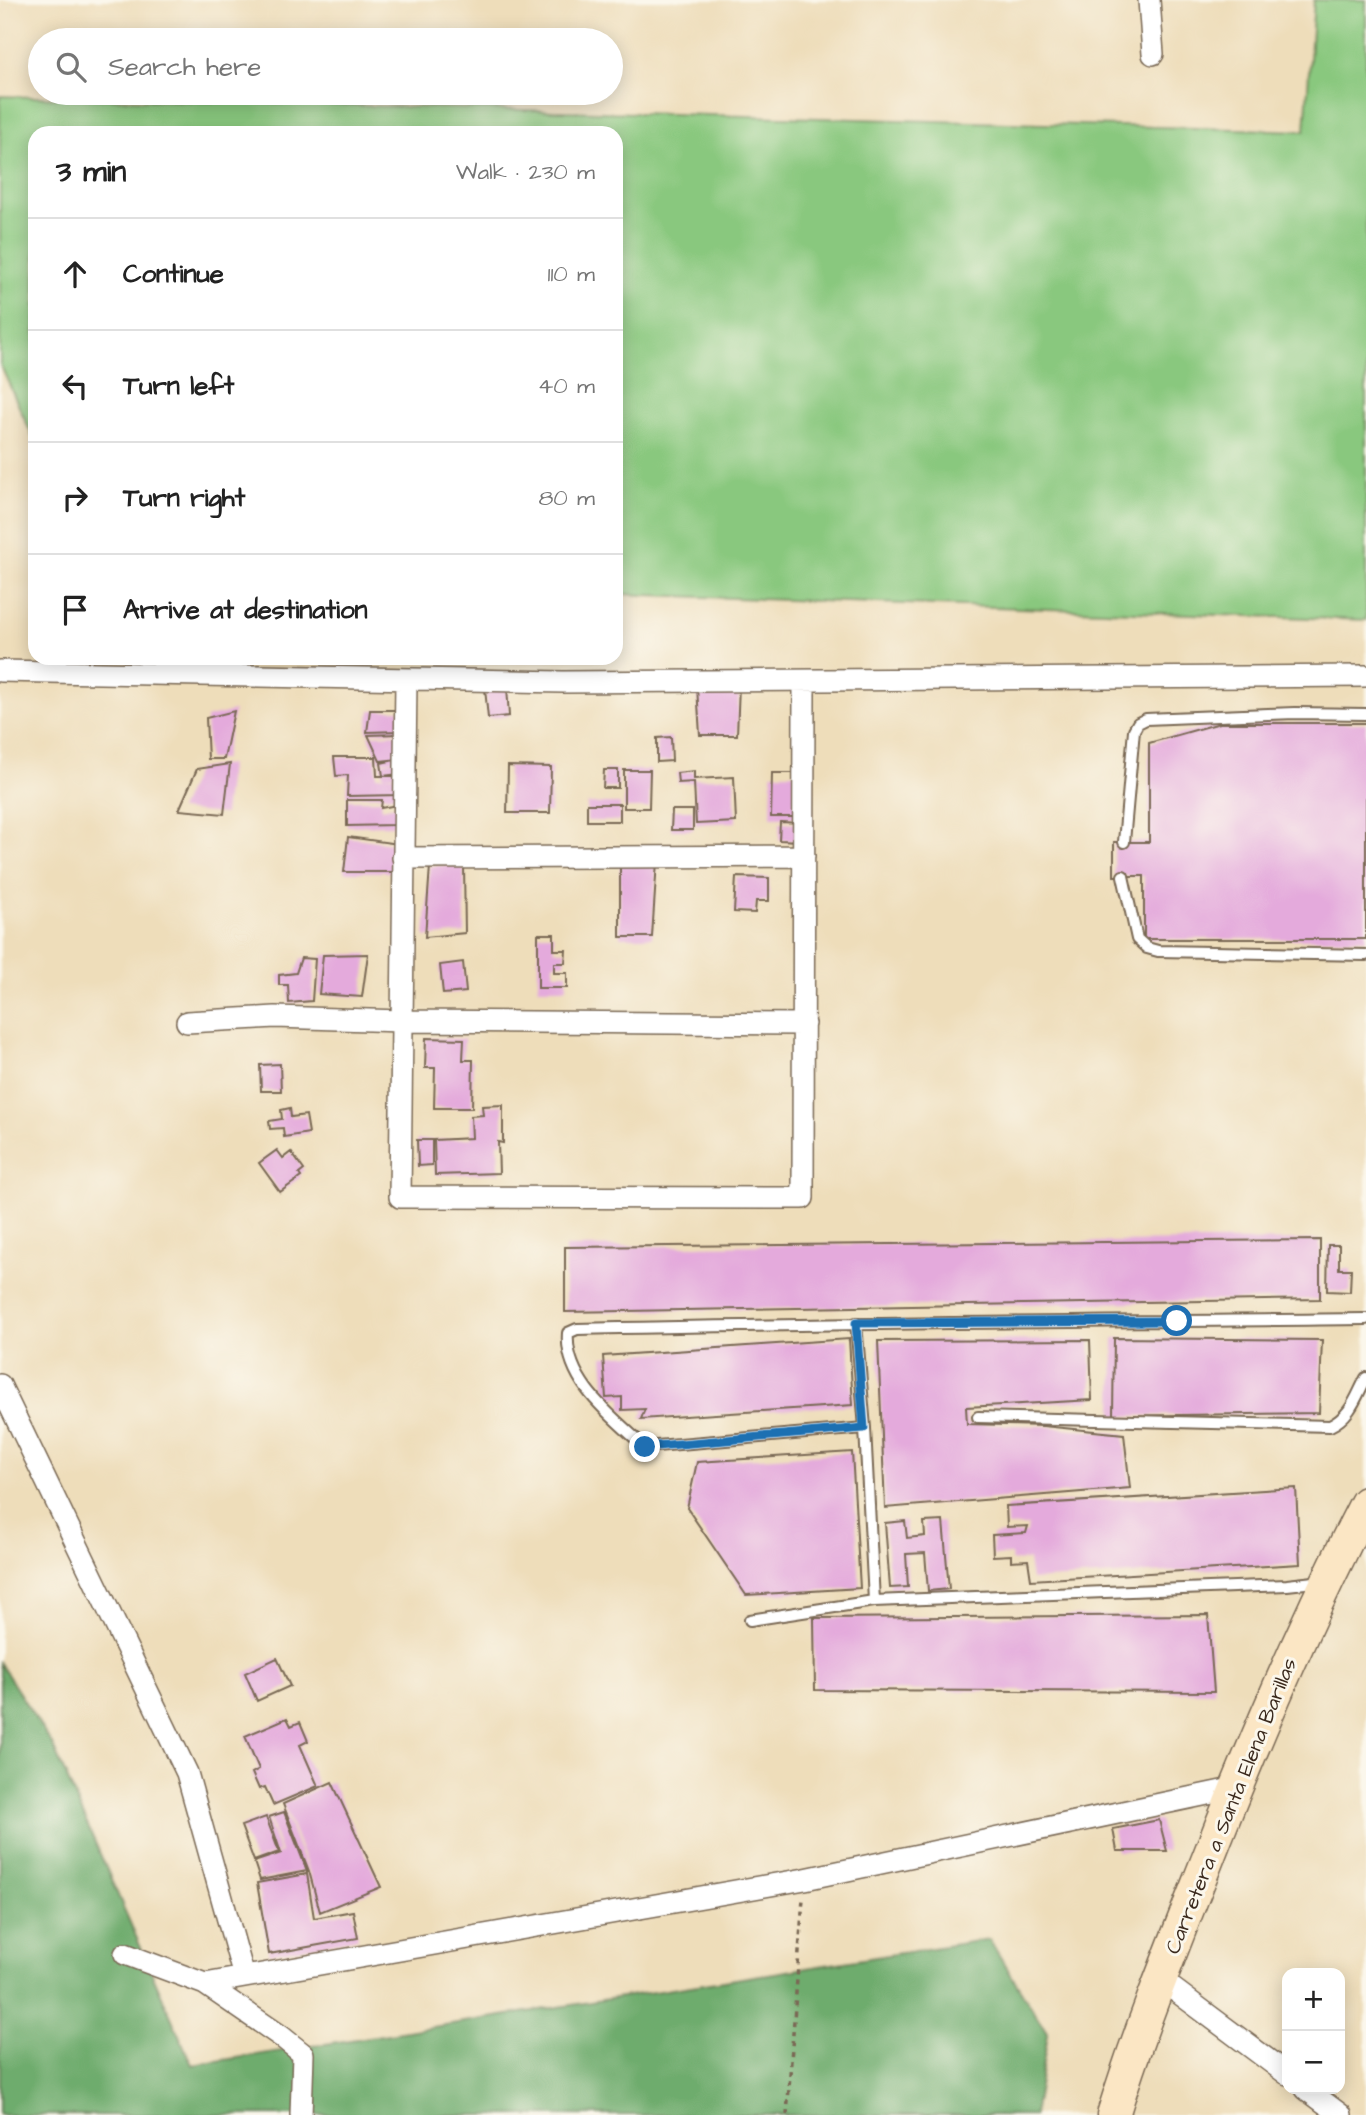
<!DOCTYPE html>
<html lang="en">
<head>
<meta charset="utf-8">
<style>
  body { margin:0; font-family:"Architects Daughter",sans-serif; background:#f6f6f6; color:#222 }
  .controls { position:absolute; right:21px; bottom:21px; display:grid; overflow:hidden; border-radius:14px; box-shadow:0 4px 18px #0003 }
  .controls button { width:63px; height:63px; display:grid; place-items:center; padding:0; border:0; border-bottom:2px solid #e0e0e0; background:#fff; color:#222; font:35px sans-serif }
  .stop { position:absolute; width:21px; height:21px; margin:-16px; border:5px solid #1f6fb2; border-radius:50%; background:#fff }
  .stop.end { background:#1f6fb2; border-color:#fff; box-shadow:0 2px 7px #0008 }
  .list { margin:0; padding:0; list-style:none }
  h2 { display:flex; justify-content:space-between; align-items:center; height:91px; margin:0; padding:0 28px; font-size:30px }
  h2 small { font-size:23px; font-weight:400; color:#767676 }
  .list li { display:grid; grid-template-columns:46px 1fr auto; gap:21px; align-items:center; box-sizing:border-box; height:112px; padding:0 28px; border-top:2px solid #e0e0e0 }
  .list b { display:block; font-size:26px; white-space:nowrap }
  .list em { font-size:23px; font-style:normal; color:#767676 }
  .icon { flex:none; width:38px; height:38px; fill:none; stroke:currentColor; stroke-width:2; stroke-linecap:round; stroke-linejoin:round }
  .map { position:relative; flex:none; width:1366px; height:2115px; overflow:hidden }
  .search { position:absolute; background:#fff; box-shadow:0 4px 18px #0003; left:28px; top:28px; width:595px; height:77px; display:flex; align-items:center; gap:18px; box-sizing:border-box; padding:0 24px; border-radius:38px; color:#767676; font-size:26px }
  .panel { position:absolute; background:#fff; box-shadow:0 4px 18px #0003; left:28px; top:126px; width:595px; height:539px; border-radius:21px }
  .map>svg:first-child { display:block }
</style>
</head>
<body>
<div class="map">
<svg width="1366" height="2115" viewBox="0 0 1366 2115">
  <rect width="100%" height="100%" fill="#fbf7ec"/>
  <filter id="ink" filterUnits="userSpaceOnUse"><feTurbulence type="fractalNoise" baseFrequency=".0143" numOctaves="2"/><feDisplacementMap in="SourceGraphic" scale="14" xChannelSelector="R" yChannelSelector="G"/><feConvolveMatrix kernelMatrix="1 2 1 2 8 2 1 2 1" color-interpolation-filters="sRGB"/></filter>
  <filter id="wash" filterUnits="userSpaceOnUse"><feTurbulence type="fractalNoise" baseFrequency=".00686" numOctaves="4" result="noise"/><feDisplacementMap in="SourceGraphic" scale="28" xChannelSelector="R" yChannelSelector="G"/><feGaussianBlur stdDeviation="1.57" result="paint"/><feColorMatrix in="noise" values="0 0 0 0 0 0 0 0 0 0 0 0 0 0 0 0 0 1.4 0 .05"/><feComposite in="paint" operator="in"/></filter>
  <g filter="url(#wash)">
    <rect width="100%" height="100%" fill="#eeddba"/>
    <path fill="#89c87e" stroke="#62794e" stroke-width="2" d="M1314 0H1366V620L616 594V133H35V442L0 364V96L1305 131Z"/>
    <path fill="#6eac6d" stroke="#546b46" stroke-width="2" d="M0 1663 53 1746 192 2065 989 1939 1048 2034 1034 2115H0Z"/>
    <g id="blocks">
      <path fill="#e4aadc" d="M739 685 737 735H700L697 687Z
        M507 687 509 716 488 718 485 689Z
        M370 710H400L399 731 367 732Z
        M234 711 224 759H208L206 718Z
        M1220 723H1366V939H1144V876H1114V842H1149V743Z
        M399 734V759L380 761 368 735Z
        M671 737 672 761 657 762V738Z
        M334 757H376L377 776H400L401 795 347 796 348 775 336 776Z
        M399 759V774L383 776 381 763Z
        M230 764 224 814 179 810 197 769Z
        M508 766 551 767 550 813H507Z
        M604 770H618V788H603Z
        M624 770H650L649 808H624Z
        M694 771V779L734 777 736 822 696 824 694 782 678 783 677 773Z
        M772 773H800L799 817H771Z
        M347 800H382L381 808 397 805 394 825 347 826Z
        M587 804H620V821H587Z
        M672 810H693V830H671Z
        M780 822 801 823 800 841 779 840Z
        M348 837 399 844 397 872H344Z
        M620 859 657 861 652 937H620Z
        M464 865 465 933 425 937 430 866Z
        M736 877 769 878V901H756L755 913 734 912Z
        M538 934H554V950H566L565 963H554V973H567V988H538Z
        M368 954 362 997 319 994 323 955Z
        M301 958 315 959 312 1001 289 1003 288 985H279V975L296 973Z
        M463 962 466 992 443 994 440 965Z
        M426 1038 464 1039 463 1060H473L472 1108H434L435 1068H425Z
        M280 1064 281 1091H261L260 1065Z
        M503 1105V1143L498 1142 499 1173 435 1175 434 1140 472 1138 471 1116 483 1115 482 1106Z
        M290 1108 291 1117 306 1115 309 1133 284 1137 283 1128 270 1129 269 1121 282 1119 281 1110Z
        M417 1140H432V1165L418 1166Z
        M277 1150 283 1158 291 1152 304 1170 299 1174 301 1177 280 1192 259 1163Z
        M1320 1240V1299L565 1312V1247Z
        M1328 1245H1339V1269H1351L1350 1292 1327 1291Z
        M1114 1338 1322 1340 1319 1413 1113 1416Z
        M849 1339 853 1405 641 1419 645 1409 622 1410V1397L606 1398 603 1356Z
        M1090 1340 1092 1400 966 1407 967 1424 1043 1426 1124 1434 1130 1488 885 1508 878 1341Z
        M852 1452 860 1588 746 1595 687 1508 697 1462Z
        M1296 1488 1300 1564 1031 1580 1028 1560 1011 1561V1555L993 1556 992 1535 1026 1533 1028 1526 1007 1527 1006 1506Z
        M905 1521 907 1538 925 1536 924 1522 943 1521 949 1589 928 1591 925 1553 906 1554 908 1587 890 1588 885 1523Z
        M1208 1615 1214 1692 815 1690 814 1618Z
        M277 1658 290 1686 257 1701 245 1673Z
        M287 1718 291 1726 300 1722 308 1741 300 1745 318 1786 273 1805 265 1787 259 1789 252 1773 259 1769 245 1736Z
        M332 1782 381 1887 320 1912 309 1871 283 1804Z
        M284 1812 307 1871 260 1880 254 1862 281 1853 269 1817Z
        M266 1817 279 1852 254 1861 241 1826Z
        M1159 1820 1167 1851H1117L1113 1829Z
        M307 1874 314 1918 353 1911 358 1938 269 1954 257 1883Z"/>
    </g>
  </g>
  <g filter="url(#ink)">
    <use href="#blocks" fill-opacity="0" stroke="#7a6955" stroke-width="2"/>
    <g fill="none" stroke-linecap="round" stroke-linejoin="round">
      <defs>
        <path id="service" d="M1124 842 1134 730 1138 723 1146 719 1295 713 1366 714
          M1123 876 1137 939 1147 948 1158 951 1366 955
          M856 1323 865 1428 874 1601
          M978 1417 1330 1426C1351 1416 1356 1397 1366 1378
          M865 1428 645 1447C614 1418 564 1382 568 1333L577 1329C840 1323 1103 1322 1366 1319
          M750 1620 874 1601 1287 1585 1323 1581"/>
        <path id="minor" d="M1149 0 1153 54
          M0 671 563 682 1366 676
          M406 680 400 1197 803 1198 804 681
          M403 858 804 856
          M187 1022 275 1017 401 1021 804 1024
          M0 1385 187 1773 244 1977
          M125 1954 205 1984 805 1879 1236 1788
          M1160 1979 1287 2074
          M205 1984 282 2037 303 2054 301 2115
          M1306 2089 1341 2115"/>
        <path id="secondary" d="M1113 2115C1139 2031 1172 1949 1205 1866 1253 1743 1305 1621 1366 1503"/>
      </defs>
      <use href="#service" stroke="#7a6955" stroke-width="14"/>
      <use href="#minor" stroke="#7a6955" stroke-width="24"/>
      <use href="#secondary" stroke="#7a6955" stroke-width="35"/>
      <path stroke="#7a6955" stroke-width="3.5" stroke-dasharray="5 5" stroke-linecap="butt" d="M787 2115 803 1898"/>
      <use href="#service" stroke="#fff" stroke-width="10"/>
      <use href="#minor" stroke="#fff" stroke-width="21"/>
      <use href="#secondary" stroke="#fbe6c4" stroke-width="32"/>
    </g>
  </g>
  <g fill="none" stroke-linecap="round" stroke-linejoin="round" filter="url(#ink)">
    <path stroke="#1f6fb2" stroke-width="9" d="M645 1447 864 1428 856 1323 1177 1321"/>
  </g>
  <g text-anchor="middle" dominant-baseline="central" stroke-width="6" stroke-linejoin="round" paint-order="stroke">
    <g font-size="21" fill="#3b2a1e" stroke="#fbf7ec">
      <text transform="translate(1231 1806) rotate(-68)">Carretera a Santa Elena Barillas</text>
    </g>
  </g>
</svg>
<div class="controls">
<button>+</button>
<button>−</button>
</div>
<div class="stop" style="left:1177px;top:1321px"></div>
<div class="stop end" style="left:645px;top:1447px"></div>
<div class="search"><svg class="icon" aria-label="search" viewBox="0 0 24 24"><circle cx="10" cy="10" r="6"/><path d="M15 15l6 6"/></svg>Search here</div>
<section class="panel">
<h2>3 min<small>Walk · 230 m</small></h2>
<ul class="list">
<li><svg class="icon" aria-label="ahead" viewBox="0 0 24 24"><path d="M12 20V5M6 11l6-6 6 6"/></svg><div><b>Continue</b></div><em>110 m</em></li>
<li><svg class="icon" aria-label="left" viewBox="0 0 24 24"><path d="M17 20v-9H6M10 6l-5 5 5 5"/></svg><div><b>Turn left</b></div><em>40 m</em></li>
<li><svg class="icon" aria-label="right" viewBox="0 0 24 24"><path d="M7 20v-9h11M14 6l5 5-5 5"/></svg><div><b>Turn right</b></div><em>80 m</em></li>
<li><svg class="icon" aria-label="arrive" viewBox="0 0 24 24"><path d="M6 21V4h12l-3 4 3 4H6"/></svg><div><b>Arrive at destination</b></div></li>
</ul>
</section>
</div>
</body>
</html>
